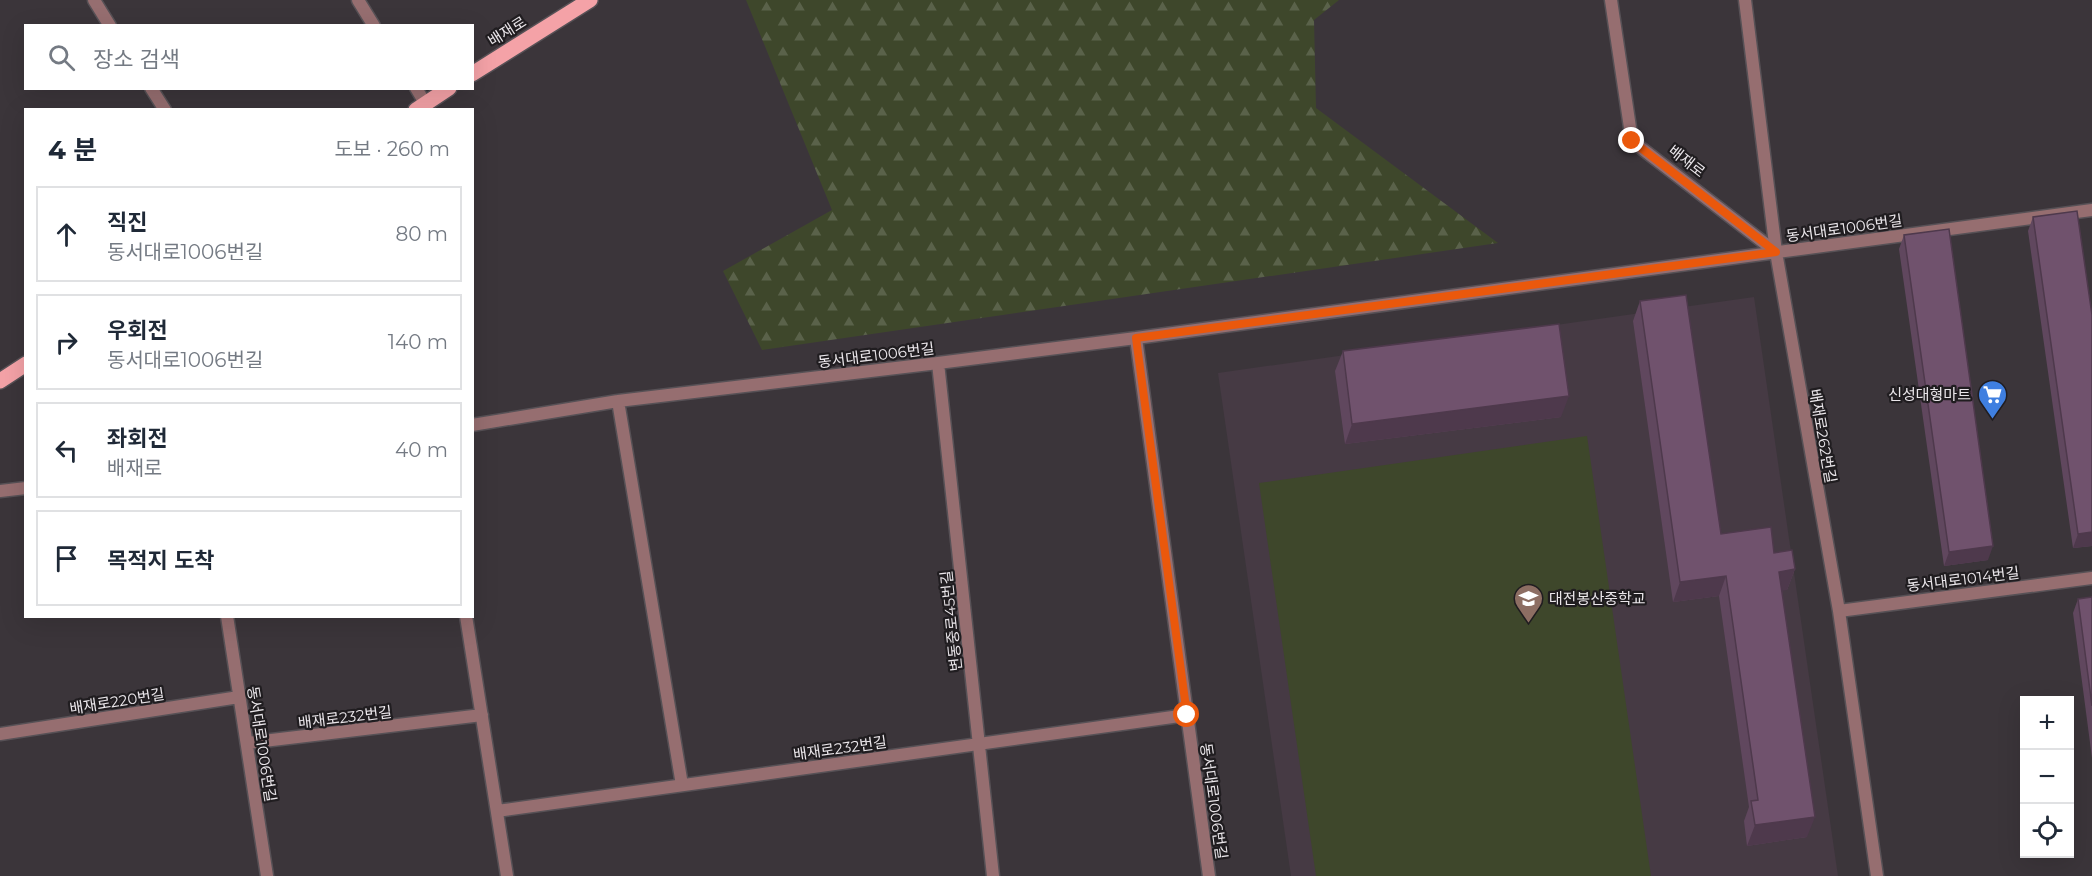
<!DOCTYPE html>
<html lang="ko">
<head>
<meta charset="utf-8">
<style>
  body { margin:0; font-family:Montserrat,"Noto Sans KR",sans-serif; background:#f6f6f7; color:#1f2937 }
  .controls { position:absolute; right:18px; bottom:18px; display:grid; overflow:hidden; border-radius:0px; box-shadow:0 6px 24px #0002 }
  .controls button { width:54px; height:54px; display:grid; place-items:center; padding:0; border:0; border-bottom:2px solid #e0e1e3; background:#fff; color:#1f2937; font:30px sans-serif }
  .stop { position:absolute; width:18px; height:18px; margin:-14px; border:4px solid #ea580c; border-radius:50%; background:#fff }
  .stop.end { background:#ea580c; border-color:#fff; box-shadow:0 2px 6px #0008 }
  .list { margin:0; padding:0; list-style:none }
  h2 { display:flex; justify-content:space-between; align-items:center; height:78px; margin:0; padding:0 24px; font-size:26px }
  h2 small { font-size:20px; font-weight:400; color:#747a83 }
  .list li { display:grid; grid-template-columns:39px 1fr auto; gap:18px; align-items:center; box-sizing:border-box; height:96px; margin:0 12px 12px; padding:0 12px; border:2px solid #e0e1e3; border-radius:0px }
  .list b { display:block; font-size:22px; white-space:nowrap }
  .list p { margin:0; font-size:20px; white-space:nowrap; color:#747a83 }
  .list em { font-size:20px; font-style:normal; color:#747a83 }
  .icon { flex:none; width:33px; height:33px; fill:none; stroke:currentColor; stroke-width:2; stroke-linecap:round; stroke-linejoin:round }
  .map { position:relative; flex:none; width:2092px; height:876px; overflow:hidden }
  .search { position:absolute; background:#fff; box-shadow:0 6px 24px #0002; left:24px; top:24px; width:450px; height:66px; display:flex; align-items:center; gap:15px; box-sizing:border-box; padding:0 21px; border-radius:0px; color:#747a83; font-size:22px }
  .panel { position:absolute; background:#fff; box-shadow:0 6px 24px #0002; left:24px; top:108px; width:450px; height:510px; border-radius:0px }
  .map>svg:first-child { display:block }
</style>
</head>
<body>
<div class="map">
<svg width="2092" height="876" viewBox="0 0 2092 876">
  <defs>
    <pattern id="forest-firs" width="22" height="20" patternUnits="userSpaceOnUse" patternTransform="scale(1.5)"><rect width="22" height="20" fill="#3e472b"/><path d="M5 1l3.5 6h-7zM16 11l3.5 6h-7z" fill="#5a624a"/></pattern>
  </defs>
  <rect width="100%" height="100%" fill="#3b353a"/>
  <path fill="#463a44" d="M1754 297 1838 876H1291L1218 373Z"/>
  <path fill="#3e472b" d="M1587 436 1651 876H1316L1259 483Z"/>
  <path fill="url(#forest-firs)" d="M746 0H1339L1314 20 1316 108 1498 243 762 350 723 271 832 210Z"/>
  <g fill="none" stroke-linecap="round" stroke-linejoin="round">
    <defs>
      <path id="service" d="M1611 0 1632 141 1776 252"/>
      <path id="minor" d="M94 0 110 26
        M358 0 374 26
        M1745 0 1776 252 1839 611 1877 876
        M151 88 165 110
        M416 88 425 103V110
        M1136 338 1209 876
        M938 363 993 876
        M618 401 682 785
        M472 425 618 401 938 363 1136 338 2092 210
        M0 491 26 488
        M1839 611 2092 578
        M227 616 267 876
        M466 616 507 876
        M0 734 239 697
        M247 743 482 715
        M497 811 1187 715"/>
      <path id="primary" d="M472 74 590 0
        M416 110 449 88
        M0 381 26 364"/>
    </defs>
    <use href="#service" stroke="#575156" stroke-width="15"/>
    <use href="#minor" stroke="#575156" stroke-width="15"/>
    <use href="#primary" stroke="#575156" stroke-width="18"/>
    <use href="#service" stroke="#966e70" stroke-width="12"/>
    <use href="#minor" stroke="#966e70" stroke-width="12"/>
    <use href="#primary" stroke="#f4a2a7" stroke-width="15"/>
  </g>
  <path fill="#60475e" d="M2033 217 2092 546 2073 548 2028 231Z
    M1904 235 1988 560 1944 566 1899 249Z
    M1640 301 1721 534 1774 553 1795 569 1787 590H1782L1807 837 1747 846 1744 821 1749 807 1719 596 1673 602 1633 321Z
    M1343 351 1561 417 1345 444 1335 371Z
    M2092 597V758L2073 613 2078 599Z"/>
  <path fill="#4e394c" d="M1569 396 1561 417 1345 444 1352 424Z
    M2092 532V546L2073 548 2078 534Z
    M1993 546 1988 560 1944 566 1949 552Z
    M1795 569 1787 590 1772 592 1779 572Z
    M1726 576 1719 596 1673 602 1680 582Z
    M1815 817 1807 837 1747 846 1755 825Z"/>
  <path fill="#70526d" stroke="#4e394c" stroke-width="1.5" d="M2077 211 2092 315V532L2078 534 2033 217Z
    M1949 229 1993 546 1949 552 1904 235Z
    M1686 295 1721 534 1771 527 1774 553 1792 550 1795 569 1779 572 1815 817 1755 825 1751 801 1758 800 1726 576 1680 582 1640 301Z
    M1559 324 1569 396 1352 424 1343 351Z
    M2092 597V706L2078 599Z"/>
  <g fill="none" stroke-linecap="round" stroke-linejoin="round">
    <path stroke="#ea580c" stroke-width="8" d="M1187 715 1136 338 1776 252 1632 141"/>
  </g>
  <defs>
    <symbol id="supermarket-pin" viewBox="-11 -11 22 30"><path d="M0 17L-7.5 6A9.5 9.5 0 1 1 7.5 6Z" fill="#3f7fe0" stroke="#201d20"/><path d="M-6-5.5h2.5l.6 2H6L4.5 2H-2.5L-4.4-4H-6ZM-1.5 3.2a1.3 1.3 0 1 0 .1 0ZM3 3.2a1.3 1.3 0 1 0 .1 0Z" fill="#fff"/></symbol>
    <symbol id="school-pin" viewBox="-11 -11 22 30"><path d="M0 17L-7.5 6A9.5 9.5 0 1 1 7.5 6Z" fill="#8d6e63" stroke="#201d20"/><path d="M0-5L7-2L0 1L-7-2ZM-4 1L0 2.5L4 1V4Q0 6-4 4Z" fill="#fff"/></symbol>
  </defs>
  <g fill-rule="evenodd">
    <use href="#supermarket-pin" x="1976" y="378" width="33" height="45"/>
    <use href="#school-pin" x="1512" y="582" width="33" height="45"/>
  </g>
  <g text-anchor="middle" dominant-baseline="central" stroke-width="4.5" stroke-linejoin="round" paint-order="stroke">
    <g font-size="15" fill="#eae6ea" stroke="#201d20">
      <text transform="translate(507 31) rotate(-32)">배재로</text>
      <text transform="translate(1687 161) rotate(38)">배재로</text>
      <text transform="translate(1844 228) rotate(-8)">동서대로1006번길</text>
      <text transform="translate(876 355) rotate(-7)">동서대로1006번길</text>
      <text transform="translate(1823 436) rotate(80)">배재로262번길</text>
      <text transform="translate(1963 579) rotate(-7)">동서대로1014번길</text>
      <text transform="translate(951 621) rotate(-96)">변동중로45번길</text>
      <text transform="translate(117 701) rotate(-9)">배재로220번길</text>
      <text transform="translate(345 717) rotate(-7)">배재로232번길</text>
      <text transform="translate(262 744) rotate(81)">동서대로1006번길</text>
      <text transform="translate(840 748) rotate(-8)">배재로232번길</text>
      <text transform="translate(1214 801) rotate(82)">동서대로1006번길</text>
    </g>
    <g font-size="15" fill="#eae6ea" stroke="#201d20" text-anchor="end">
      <text x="1971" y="394">신성대형마트</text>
      <text x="1549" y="598" text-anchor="start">대전봉산중학교</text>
    </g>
  </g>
</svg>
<div class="controls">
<button>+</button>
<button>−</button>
<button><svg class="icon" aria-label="locate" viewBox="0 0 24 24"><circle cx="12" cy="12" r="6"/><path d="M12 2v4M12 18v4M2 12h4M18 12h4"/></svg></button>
</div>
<div class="stop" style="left:1187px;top:715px"></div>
<div class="stop end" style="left:1632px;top:141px"></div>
<div class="search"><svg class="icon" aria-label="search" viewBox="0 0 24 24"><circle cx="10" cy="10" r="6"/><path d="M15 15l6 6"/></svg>장소 검색</div>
<section class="panel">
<h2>4 분<small>도보 · 260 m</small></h2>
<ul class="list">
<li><svg class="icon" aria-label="ahead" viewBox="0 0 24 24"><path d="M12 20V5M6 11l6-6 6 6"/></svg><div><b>직진</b><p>동서대로1006번길</p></div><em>80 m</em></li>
<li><svg class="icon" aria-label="right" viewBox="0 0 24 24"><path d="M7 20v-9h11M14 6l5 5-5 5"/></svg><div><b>우회전</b><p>동서대로1006번길</p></div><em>140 m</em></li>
<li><svg class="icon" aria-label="left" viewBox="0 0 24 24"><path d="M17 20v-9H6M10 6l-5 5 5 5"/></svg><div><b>좌회전</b><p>배재로</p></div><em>40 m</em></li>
<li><svg class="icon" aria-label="arrive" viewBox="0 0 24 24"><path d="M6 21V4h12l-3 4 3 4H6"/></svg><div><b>목적지 도착</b></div></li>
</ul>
</section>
</div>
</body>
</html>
